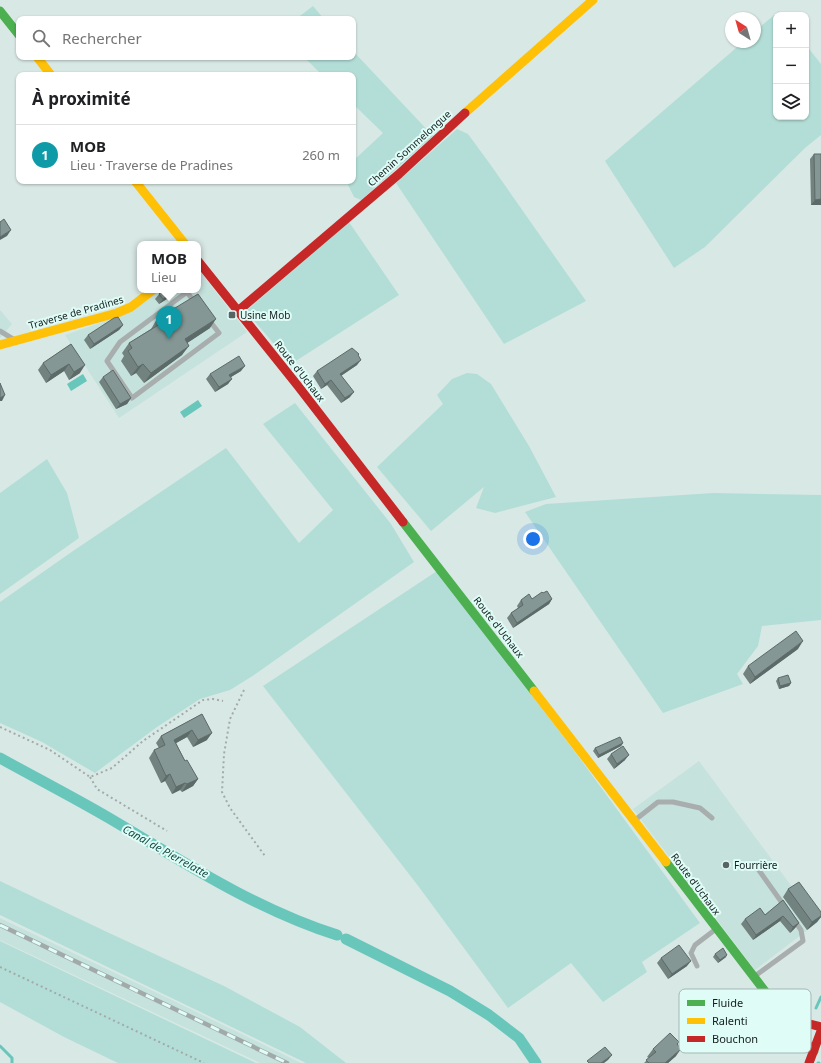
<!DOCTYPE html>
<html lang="fr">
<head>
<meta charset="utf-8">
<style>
  body { margin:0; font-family:"Noto Sans",sans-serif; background:#f6f6f6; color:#202124 }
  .controls { position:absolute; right:12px; top:12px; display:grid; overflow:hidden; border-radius:8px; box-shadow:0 1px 3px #0004 }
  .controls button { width:36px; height:36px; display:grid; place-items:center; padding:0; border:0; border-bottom:1px solid #e0e0e0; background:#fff; color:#202124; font:20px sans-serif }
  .compass { position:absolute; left:725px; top:12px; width:36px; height:36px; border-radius:50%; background:#fff; box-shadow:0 1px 3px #0004; rotate:323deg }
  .you { position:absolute; left:533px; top:539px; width:14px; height:14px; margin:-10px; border:3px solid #fff; border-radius:50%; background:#1a73e8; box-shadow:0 0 0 6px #1a73e833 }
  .badge { display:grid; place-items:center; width:26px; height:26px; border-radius:50%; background:#596562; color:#fff; font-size:13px; font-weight:700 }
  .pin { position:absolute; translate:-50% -33px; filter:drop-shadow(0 1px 2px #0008) }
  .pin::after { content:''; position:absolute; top:21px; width:14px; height:12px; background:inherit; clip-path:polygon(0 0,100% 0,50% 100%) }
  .popup { position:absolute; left:137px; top:241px; width:64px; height:52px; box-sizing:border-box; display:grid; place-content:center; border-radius:8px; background:#fff; filter:drop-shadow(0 1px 3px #0005); font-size:13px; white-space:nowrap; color:#757577 }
  .popup b { font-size:15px; color:#202124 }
  .popup::after { content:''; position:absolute; left:50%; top:100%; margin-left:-8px; border:8px solid transparent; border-top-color:#fff }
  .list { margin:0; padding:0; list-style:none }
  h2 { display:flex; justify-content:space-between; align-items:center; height:52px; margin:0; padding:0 16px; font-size:17px }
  h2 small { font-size:13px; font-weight:400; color:#757577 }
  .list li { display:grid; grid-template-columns:26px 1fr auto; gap:12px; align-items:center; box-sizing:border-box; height:60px; padding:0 16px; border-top:1px solid #e0e0e0 }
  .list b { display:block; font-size:15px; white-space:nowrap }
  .list p { margin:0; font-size:13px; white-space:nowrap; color:#757577 }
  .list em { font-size:13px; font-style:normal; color:#757577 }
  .icon { flex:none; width:22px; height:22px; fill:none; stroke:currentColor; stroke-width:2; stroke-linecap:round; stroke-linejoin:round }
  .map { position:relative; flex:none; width:821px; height:1063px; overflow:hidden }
  .search { position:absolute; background:#fff; box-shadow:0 1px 3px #0004; left:16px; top:16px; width:340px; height:44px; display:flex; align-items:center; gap:10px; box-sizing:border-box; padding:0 14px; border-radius:8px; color:#757577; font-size:15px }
  .panel { position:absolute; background:#fff; box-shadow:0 1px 3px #0004; left:16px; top:72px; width:340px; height:112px; border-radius:8px }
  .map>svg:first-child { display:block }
</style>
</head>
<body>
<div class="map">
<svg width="821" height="1063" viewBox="0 0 821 1063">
  <rect width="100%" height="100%" fill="#d8e8e5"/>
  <path fill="#c6e2dd" d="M198 269 247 332 119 418 65 335 126 314 159 290H198Z
    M0 310 12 324 0 338Z
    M699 761 818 922 755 970 633 809Z
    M0 918 174 1001 301 1063H260L0 940Z"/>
  <path fill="#b3ded7" d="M313 6 324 19H296Z
    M779 11 782 15H776V117H806V45L821 64V135L805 148 705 247 674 268 605 161 743 42H755V31Z
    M353 51 433 136 361 200 354 197 346 181H353V161L383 133 353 104V75H322L304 57H353Z
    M457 129 468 134 490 164 586 301 504 344 396 183Z
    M349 222 399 295 291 364 246 311Z
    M467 373 477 374 491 384 529 446 556 497 495 513 476 508 484 487 431 531 377 467 443 404 437 395 452 379Z
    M295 403 391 524 414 562 254 675 230 690 200 699 157 727 95 773 42 742 0 723V602L73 551 226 448 299 543 333 510 263 424Z
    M47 459 67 493 79 538 0 594V493Z
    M713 493 821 495V620L762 626 758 646 737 674 743 684 663 713 525 512 546 504Z
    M437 571 578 756 700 923 642 962 647 972 603 1002 571 963 508 1008 419 887 263 686Z
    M0 881 107 932 224 986 300 1027 346 1063H306L0 915Z
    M0 941 256 1063H118L64 1037 0 1002Z"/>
  <path fill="#68c6bb" d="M83 374 87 381 71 391 67 384Z
    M198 400 202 406 184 418 180 412Z"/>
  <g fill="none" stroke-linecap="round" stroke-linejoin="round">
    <path stroke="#68c6bb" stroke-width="3" d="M816 1008 821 997
      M0 1046 12 1058V1063
      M818 1063H819"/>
    <path stroke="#68c6bb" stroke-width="11" d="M0 758C36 778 73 797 109 818 182 861 255 909 337 935
      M346 939 450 991 489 1015 519 1038 536 1063"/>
    <path stroke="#a2aba9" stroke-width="2" stroke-dasharray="2 3" stroke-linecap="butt" d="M244 690 230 719 224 754 222 792 230 808 265 856
      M0 727 50 750 90 777 112 768 143 741 203 700 213 699 223 701
      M90 777 97 789 167 831
      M0 967 204 1063"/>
    <path stroke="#a8aead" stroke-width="5" d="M187 290V292L120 342 107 361 132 398 219 333 209 320
      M187 292 195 303
      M0 331 13 339
      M635 820 658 802H673L700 808 712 818
      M758 869 785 907
      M697 966 691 953 695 945 716 929
      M755 976 803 941 801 930 794 920"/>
    <path stroke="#4caf50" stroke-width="9" d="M0 11 19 35
      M403 522 534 691
      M666 862 800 1037 814 1051"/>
    <path stroke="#ffc107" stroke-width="9" d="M37 57 51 75
      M465 113 593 0
      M135 181 185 244
      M0 345 117 313 131 307 153 290
      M534 691 666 862"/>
    <path stroke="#c62828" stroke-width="9" d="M198 261 298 386 403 522
      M238 311 399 174 465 113
      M784 1012 798 1021 821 1027
      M809 1063 821 1031"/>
    <defs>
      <path id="rail" d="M0 925 287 1063"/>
    </defs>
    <use href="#rail" stroke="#a1aaa9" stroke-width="4.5"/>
    <use href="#rail" stroke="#dffcf7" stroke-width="3" stroke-dasharray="9" stroke-linecap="butt"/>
  </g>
  <path fill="#72827f" d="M814 154H821V205H811L810 159Z
    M161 290H176L173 295 159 304 155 299 161 292Z
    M157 319 210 328 187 343 182 355 144 383 136 373 131 376 121 361 124 356 122 353 129 343 151 329Z
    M123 325 119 330 90 349 84 340 88 335Z
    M71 344 80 373 69 380 64 371 46 383 38 370 43 363Z
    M359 354 358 355 357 365 341 376 350 397 341 403 327 385 321 389 313 376 317 371Z
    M241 371 231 377 228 384 215 392 206 379 210 374Z
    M103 377 131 398 127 404 116 409 99 382Z
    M543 593 552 599 549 604 513 628 507 618 511 613 518 608 517 606 521 600 532 599Z
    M798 649 750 684 743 674 748 666Z
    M778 678 791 683 789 686 779 689 776 681Z
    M202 714 207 740 193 747 187 737 176 743 185 761 198 779 193 786 182 792 180 790 172 794 165 781 161 783 149 758 154 750 159 748 156 743 161 736Z
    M623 743 621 746 598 758 593 751 595 748Z
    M611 754 625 760 614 769 607 759Z
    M788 889 821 912V917L817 922 807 930 783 897Z
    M783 900 799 923 795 928 790 933 780 921 753 940 741 924 745 919 765 915Z
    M715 954 726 957 718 963 713 957Z
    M661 958 687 966 668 979 657 963Z
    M678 1044 676 1056 668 1063H644L649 1058 647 1057 653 1049Z"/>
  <path fill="#5c6a68" d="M821 199V205H811L815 200Z
    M11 230 7 236 0 240V237Z
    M176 290 173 295 159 304 163 299Z
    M216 319 210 328 178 349 185 339Z
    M123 325 119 330 90 349 94 344Z
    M189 346 182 355 144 383 151 373Z
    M361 360 357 365 336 379 340 374Z
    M69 364 64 371 46 383 51 375Z
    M143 364 136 373 131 376 138 367Z
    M85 365 80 373 69 380 74 372Z
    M245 366 241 371 226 380 229 375Z
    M232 379 228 384 215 392 219 387Z
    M331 380 327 385 321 389 325 384Z
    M354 392 350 397 341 403 345 398Z
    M5 395 2 401H0V398Z
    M131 398 127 404 116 409 120 404Z
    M552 599 549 604 513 628 517 623Z
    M803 641 798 649 750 684 755 677Z
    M791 683 789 686 779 689 780 686Z
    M192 730 187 737 169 747 174 740Z
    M212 733 207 740 193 747 198 740Z
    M623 743 621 746 598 758 599 755Z
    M629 755 625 760 614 769 617 764Z
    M170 774 165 781 161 783 166 776Z
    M198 779 193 786 182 792 187 784Z
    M185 783 180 790 172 794 176 787Z
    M783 916 780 921 753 940 756 935Z
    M821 916V917L817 922 807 930 812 922Z
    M799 923 795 928 790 933 793 927Z
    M727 955 726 957 718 963 720 960Z
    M691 961 687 966 668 979 672 974Z
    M681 1049 676 1056 668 1063H665Z
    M612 1055 608 1060 604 1063H601Z"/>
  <path fill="#849794" stroke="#5c6a68" d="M814 154H821V199L815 200Z
    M4 219 11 230 0 237V222Z
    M163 290H176L163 299 159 294Z
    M198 294 216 319 185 339 189 346 151 373 143 364 138 367 128 351 132 348 129 343 160 324 157 319Z
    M118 317 123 325 94 344 88 335 114 318Z
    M71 344 85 365 74 372 69 364 51 375 43 363Z
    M352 348 359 354 358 355 361 360 340 374 354 392 345 398 331 380 325 384 317 371Z
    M239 356 245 366 229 375 232 379 219 387 210 374Z
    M113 370 131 398 120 404 103 377Z
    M0 383 5 395 0 398Z
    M547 591 552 599 517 623 511 613 523 605 521 600 529 594 532 599 542 592 543 593Z
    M796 631 803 641 755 677 748 666Z
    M788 675 791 683 780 686 778 678Z
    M202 714 212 733 198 740 192 730 174 740 185 761 187 760 198 779 187 784 185 783 176 787 170 774 166 776 154 750 165 745 161 736Z
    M620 737 623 743 599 755 595 748Z
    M623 746 629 755 617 764 611 754Z
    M799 882 821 912V916L812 922 788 889Z
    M783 900 799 923 793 927 783 916 756 935 745 919 760 908 765 915Z
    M679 945 691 961 672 974 661 958Z
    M723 948 727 955 720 960 715 954Z
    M670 1033 679 1042 677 1044 681 1049 665 1063H649L646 1060 656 1052 653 1049Z
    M605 1047 612 1055 601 1063H589L587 1061Z"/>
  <g fill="#596562" stroke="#dffcf7" stroke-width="1.5">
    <rect x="228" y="311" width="8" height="8" rx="2"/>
    <circle cx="726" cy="865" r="4"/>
  </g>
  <g text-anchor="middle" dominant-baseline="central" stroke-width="4" stroke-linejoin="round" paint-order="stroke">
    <g font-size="10" fill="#141e1c" stroke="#dffcf7">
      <text transform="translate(409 148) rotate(-42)">Chemin Sommelongue</text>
      <text transform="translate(76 312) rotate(-16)">Traverse de Pradines</text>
      <text transform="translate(300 371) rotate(52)">Route d'Uchaux</text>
      <text transform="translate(499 627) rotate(52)">Route d'Uchaux</text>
      <text transform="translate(696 884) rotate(53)">Route d'Uchaux</text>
    </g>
    <g font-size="10" fill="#141e1c" stroke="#dffcf7" text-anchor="start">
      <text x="240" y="315">Usine Mob</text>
      <text x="734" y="865">Fourrière</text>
    </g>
    <g font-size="11" font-style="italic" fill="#114841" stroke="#dffcf7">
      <text transform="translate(166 851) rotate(29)">Canal de Pierrelatte</text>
    </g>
  </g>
  <rect x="679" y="989" width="132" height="64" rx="6" fill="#dffcf7" stroke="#a2b9b5" stroke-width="1"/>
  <rect x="687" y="1000" width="18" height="6" fill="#4caf50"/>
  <rect x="687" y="1018" width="18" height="6" fill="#ffc107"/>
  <rect x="687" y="1036" width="18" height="6" fill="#c62828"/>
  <g font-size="11" fill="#141e1c">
    <text x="712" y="1007">Fluide</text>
    <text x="712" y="1025">Ralenti</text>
    <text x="712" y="1043">Bouchon</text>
  </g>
</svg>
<div class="controls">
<button>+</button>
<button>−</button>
<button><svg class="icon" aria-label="layers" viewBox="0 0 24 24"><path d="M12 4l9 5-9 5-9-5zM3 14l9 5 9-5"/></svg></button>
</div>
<svg class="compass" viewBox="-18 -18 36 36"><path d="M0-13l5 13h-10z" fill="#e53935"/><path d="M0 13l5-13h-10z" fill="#757577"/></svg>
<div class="you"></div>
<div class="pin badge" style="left:169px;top:339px;background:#0f9aa8">1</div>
<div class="popup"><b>MOB</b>Lieu</div>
<div class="search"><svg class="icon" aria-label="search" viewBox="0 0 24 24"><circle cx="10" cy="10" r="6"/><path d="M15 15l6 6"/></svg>Rechercher</div>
<section class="panel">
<h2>À proximité<small></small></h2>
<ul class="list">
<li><span class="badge" style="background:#0f9aa8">1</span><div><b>MOB</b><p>Lieu · Traverse de Pradines</p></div><em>260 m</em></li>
</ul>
</section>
</div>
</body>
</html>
